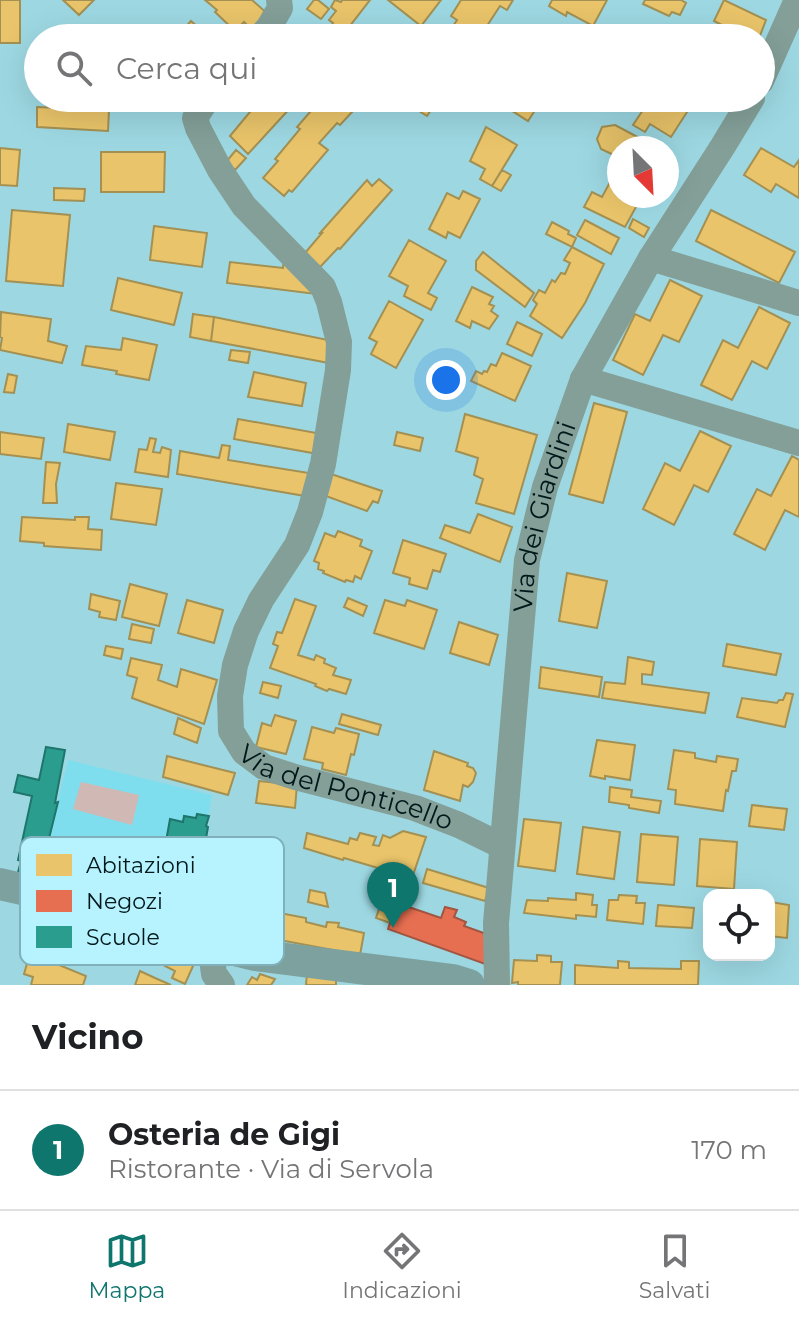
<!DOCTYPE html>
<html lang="it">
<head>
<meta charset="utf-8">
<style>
  body { margin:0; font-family:Montserrat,sans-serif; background:#f6f6f6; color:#202124 }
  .controls { position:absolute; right:24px; bottom:24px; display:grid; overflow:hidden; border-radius:16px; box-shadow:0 8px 32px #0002 }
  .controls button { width:72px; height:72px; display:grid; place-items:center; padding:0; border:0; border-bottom:2px solid #e0e0e0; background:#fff; color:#202124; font:40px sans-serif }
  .compass { position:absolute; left:607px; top:136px; width:72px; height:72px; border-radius:50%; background:#fff; box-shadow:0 8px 32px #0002; rotate:156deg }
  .you { position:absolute; left:446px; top:380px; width:28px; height:28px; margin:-20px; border:6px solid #fff; border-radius:50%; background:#1a73e8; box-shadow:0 0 0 12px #1a73e833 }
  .badge { display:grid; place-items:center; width:52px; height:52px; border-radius:50%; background:#0f766e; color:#fff; font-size:26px; font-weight:700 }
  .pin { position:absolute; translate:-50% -66px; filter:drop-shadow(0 2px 4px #0008) }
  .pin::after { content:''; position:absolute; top:42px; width:28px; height:24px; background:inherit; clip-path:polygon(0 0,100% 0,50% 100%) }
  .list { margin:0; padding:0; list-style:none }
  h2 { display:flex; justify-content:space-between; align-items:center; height:104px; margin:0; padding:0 32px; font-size:34px }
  h2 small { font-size:26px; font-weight:400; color:#757577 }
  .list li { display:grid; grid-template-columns:52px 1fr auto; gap:24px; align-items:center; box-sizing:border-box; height:120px; padding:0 32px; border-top:2px solid #e0e0e0 }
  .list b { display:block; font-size:30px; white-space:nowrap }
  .list p { margin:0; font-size:26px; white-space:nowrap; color:#757577 }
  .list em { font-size:26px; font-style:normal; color:#757577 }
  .icon { flex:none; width:44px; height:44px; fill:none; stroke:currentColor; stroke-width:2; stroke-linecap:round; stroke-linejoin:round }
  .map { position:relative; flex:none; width:799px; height:985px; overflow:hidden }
  .search { position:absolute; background:#fff; box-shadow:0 8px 32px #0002; left:24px; right:24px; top:24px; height:88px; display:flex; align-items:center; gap:20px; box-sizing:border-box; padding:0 28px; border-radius:44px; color:#757577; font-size:30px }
  .sheet { height:224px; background:#fff }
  nav { display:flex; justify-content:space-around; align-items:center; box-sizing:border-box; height:112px; border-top:2px solid #e0e0e0; background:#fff; font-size:22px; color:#757577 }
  nav a { display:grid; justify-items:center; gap:4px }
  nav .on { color:#0f766e }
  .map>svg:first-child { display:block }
</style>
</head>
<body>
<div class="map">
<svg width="799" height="985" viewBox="0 0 799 985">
  <rect width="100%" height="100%" fill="#9dd8e2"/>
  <path fill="#7fdeee" d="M68 760 212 795 191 924 38 883Z"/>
  <path fill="#d0b8b4" d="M81 782 139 795 132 825 73 809Z"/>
  <path fill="#e9c46a" stroke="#a39052" stroke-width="2" d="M0 0H20V43H0Z
    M63 0H94L79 15Z
    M205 0H252L269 15 254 32 244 22 235 31 215 12 217 10Z
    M314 0H318L329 9 321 19 307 9Z
    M335 0 341 2 342 0H370L342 36 330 27 333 23 329 20 336 11 331 7Z
    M388 0H441L421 26Z
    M461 0H513L507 10 500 6 483 32 489 36 487 38H445L457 20 451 16Z
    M552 0H607L593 26 567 12 566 16 549 6Z
    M645 0H681L686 3 680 15 672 12 669 16 643 4Z
    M724 0 766 20 759 38H747L714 21Z
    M191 21 210 38H176Z
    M282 98 292 106 248 154 230 136 259 101 263 105 268 101 275 106Z
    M322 98H338L353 111 340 125 337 123 319 143 328 150 292 192 289 190 284 196 263 178 278 161 275 159 300 129 297 127Z
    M416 98H439L427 116 411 106Z
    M500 98H543L528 121 503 105 505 101Z
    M651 98H696L671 137 650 124 645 132 633 125Z
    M37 107 109 110 108 131 37 127Z
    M615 125 658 148H619V196H642L625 227 584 207 592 192 602 197 615 173 609 169 616 156 601 149 597 139 602 127Z
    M486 127 517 145 492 186 480 179 485 169 470 161Z
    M0 148 20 150 17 186 0 185Z
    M761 148 794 167 799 160V198L776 184 771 192 744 175Z
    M236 150 246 158 235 170 226 162Z
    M101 152H165L164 192H101Z
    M502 170 511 175 501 191 492 186Z
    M379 179 392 190 340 249 338 248 320 267 305 253 322 233H320L367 180 372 186Z
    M54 188 85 189 84 201 54 200Z
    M463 191 480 199 460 238 448 232 446 238 429 229 447 193 459 199Z
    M12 210 70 215 63 286 6 281Z
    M711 210 795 252 779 283 696 241Z
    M633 219 649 228 644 237 629 228Z
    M585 220 619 238 611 254 577 235Z
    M552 222 569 231 568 234 576 238 572 247 546 234Z
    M154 226 207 233 202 267 150 260Z
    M409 240 446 261 428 293 437 298 431 310 404 296 408 286 389 276Z
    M572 247 604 264 585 303 562 338 530 316 537 304 533 300 539 290 545 293 552 280 555 282 561 273 565 274 570 263 564 260Z
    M483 252 534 293 525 307 476 270V261Z
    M284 256 316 294 227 283 230 262 283 268Z
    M118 278 182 293 174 325 111 310Z
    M670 280 702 296 679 342 663 335 643 375 613 360 635 314 650 321Z
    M472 287 493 297 489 304 494 306 491 311 498 316 489 329 472 321 470 328 456 321Z
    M389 301 423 320 396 368 371 354 377 342 369 338Z
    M759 307 790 323 767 369 752 361 732 400 701 385 723 340 738 348Z
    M1 312 51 319 48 341 67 346 62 363 0 350 2 338 0 337Z
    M193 314 214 317 211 341 190 337Z
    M214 317 333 341 329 363 211 341Z
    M517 322 542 334 532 356 507 344Z
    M123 338 157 345 149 380 116 374 117 371 82 365 86 346 121 350Z
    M231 350 250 352 248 363 229 360Z
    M502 353 531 366 515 401 471 381 476 371 482 374 484 371 487 372 491 364 496 366Z
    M254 372 306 383 302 406 248 397Z
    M8 374 17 376 14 393 4 392Z
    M594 403 627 412 603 503 569 494Z
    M465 414 537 435 514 514 476 503 483 479 474 475 478 458 456 451Z
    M238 419 322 434 318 454 234 439Z
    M68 424 115 432 110 460 64 452Z
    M700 431 731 446 708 492 694 485 674 525 643 509 665 463 680 471Z
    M0 432 44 438 41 459 0 454Z
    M397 432 423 438 420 451 394 445Z
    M150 438 156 439 153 452 160 453 162 447 171 450 168 477 135 472 139 449 147 450Z
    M222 445 230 446 228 460 309 473 305 496 177 474 180 451 219 458Z
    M792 456 799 460V517L785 510 765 550 734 534 757 489 771 496Z
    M46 462 60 463 56 484 57 503H43Z
    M331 474 382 491 378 503 373 501 367 511 323 495Z
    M116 483 162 489 156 525 111 519Z
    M478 514 512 527 500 562 440 538 445 525 470 533Z
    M22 517 75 520V517H89L88 529 102 530 101 550 44 546V543L20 541Z
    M338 531 362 540 360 546 372 551 361 579 355 576 353 582 346 580 345 582 323 573 324 571 318 569 319 563 314 561 325 533 335 537Z
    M403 540 446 554 440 572 433 570 427 589 409 584 410 578 393 573Z
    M567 573 607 581 597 628 559 621Z
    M130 584 167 594 159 626 122 617Z
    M91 594 120 601 116 620 99 617 100 612 89 609Z
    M348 598 367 606 363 616 344 607Z
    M295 599 316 606 298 655 314 660 316 655 325 659 324 663 336 668 333 675 351 680 346 694 329 689 327 691 315 686 316 684 270 668 278 646 273 644 277 632 282 633Z
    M187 600 223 610 214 643 178 633Z
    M385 600 405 606 407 600 437 610 424 649 374 633Z
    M459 622 498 635 489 665 450 653Z
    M132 624 154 629 151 643 129 639Z
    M727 644 781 654 776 675 723 666Z
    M106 646 123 649 121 659 104 655Z
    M628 657 654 662 652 675 642 674V684L709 693 705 713 602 698 605 682 625 684Z
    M131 658 162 665 158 680 177 687 181 669 217 680 204 724 132 698 137 678 127 675Z
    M541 667 602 677 599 697 539 688Z
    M263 682 281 686 278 698 260 693Z
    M786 693 793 694 785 727 737 717 742 698 777 703 779 700H783Z
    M342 714 381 725 378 735 339 724Z
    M275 715 296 721 286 754 256 747 262 723 271 726Z
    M178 718 201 728 197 743 174 734Z
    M312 727 334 733 336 728 359 734 354 755 351 754 346 775 322 769 323 763 304 759Z
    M597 740 635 745 630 780 605 776V779L590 776Z
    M674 750 695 753V758L716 762 717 756 738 759 736 771H732L728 791 726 790 723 811 675 804 676 790 668 789Z
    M434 751 468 763 467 766 473 768 476 773 473 782 468 787 463 785 460 801 424 790Z
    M167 756 235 773 228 795 163 777Z
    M259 781 297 785 295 808 256 803Z
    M610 787 632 790 631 797 661 801 659 813 629 808V805L609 802Z
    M752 805 787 809 784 830 749 826Z
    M524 819 561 823 555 871 518 866Z
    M583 827 620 832 614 879 577 874Z
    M403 831 426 837 412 878 344 858 343 860 304 848 307 833 348 844 350 838 357 840 360 833 376 837 373 845 379 846 383 835 390 838Z
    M641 834 678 837 674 885 637 882Z
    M700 839 737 842 734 889 697 886Z
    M427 869 489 888 485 901 423 883Z
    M310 890 325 893 328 907 308 902Z
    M576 893 593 895 592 905H597L596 917 576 915V919L524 913 527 900 548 901V898L576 900Z
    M619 895 637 896 636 903H645L643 924 607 920 609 900H618Z
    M383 897 397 903 390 923 376 918Z
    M771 902 789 905 787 938 769 936V910Z
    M658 905 694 908 692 928 656 926Z
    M259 909 306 918V922L326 927 327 922 339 923 338 927 364 933 360 955 253 935Z
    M172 951 182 956 181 958 193 966 185 984 172 978 175 971 165 966Z
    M30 953 86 976 83 985H31L33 977 24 974Z
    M537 955 551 956V962H562L560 985H518V982L512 983 514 960 537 961Z
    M618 961 629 962V968L681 969V961H699L698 985H575V965L618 968Z
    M140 971 155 978 171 985H135Z
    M307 973 336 977V985H306Z
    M260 974 275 979 271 985H247L252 977 257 980Z"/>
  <path fill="#e76f51" stroke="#a25541" stroke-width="2" d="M397 903 441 918 445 907 457 910 454 917 466 922 464 926 489 935 485 964 388 929Z"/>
  <path fill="#2a9d8f" stroke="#1e756c" stroke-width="2" d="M46 747 65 750 55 803 58 802 38 883 17 876 21 861 18 860 32 796 14 792 18 775 39 780Z
    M197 814 209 816 206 826 208 827 191 924 108 902 119 864 160 875 170 819 183 822 184 816 196 818Z"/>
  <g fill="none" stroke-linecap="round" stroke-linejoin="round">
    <g stroke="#839f98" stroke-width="26">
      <path d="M259 38 269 27 280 8 279 0"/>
      <path d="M761 81 797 0"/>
      <path id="s1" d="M208 98 195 118 198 128 220 170 244 206 323 287 329 302 339 342 338 370 323 464 310 512 297 545 261 600 246 631 235 665 230 696 231 731 244 752 264 767 295 777 415 808 459 825 502 846"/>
      <path d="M651 258 799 303"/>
      <path d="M583 379 799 443"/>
      <path d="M210 944 214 974 222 985"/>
      <path id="s2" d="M497 985 496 923 527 560 545 487 583 379 651 258 723 146 752 98"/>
    </g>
    <path stroke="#7ca19e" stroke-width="32" d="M0 884 35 892 210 944 255 955 453 980 469 985"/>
  </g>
  <g text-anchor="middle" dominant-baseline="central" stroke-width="8" stroke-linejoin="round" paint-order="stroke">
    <g font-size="26" fill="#01181b" stroke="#b7f3fe">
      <text stroke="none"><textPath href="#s2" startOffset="472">Via dei Giardini</textPath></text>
      <text stroke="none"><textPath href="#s1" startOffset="840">Via del Ponticello</textPath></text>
    </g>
  </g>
  <rect x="20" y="837" width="264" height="128" rx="12" fill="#b7f3fe" stroke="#80b1ba" stroke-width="2"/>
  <rect x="36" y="854" width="36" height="22" fill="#e9c46a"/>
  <rect x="36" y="890" width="36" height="22" fill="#e76f51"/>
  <rect x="36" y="926" width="36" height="22" fill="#2a9d8f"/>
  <g font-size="22" fill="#01181b">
    <text x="86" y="873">Abitazioni</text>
    <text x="86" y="909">Negozi</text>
    <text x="86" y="945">Scuole</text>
  </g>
</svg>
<div class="controls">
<button><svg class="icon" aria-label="locate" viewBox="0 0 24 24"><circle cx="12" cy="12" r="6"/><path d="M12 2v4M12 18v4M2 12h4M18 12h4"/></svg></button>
</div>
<svg class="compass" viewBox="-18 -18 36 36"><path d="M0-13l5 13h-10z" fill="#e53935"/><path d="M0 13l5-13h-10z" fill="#757577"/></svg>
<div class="you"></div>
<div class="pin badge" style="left:393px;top:928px">1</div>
<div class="search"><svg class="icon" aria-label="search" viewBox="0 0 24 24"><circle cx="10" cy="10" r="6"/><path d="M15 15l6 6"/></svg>Cerca qui</div>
</div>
<section class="sheet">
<h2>Vicino<small></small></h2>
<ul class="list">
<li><span class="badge">1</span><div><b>Osteria de Gigi</b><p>Ristorante · Via di Servola</p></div><em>170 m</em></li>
</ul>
</section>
<nav>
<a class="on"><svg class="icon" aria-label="map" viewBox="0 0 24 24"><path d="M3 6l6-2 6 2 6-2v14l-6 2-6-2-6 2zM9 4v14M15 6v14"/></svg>Mappa</a>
<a><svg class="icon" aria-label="directions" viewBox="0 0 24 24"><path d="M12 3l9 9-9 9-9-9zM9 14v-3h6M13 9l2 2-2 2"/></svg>Indicazioni</a>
<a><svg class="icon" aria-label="saved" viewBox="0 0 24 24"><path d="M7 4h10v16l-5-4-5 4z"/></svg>Salvati</a>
</nav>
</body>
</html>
